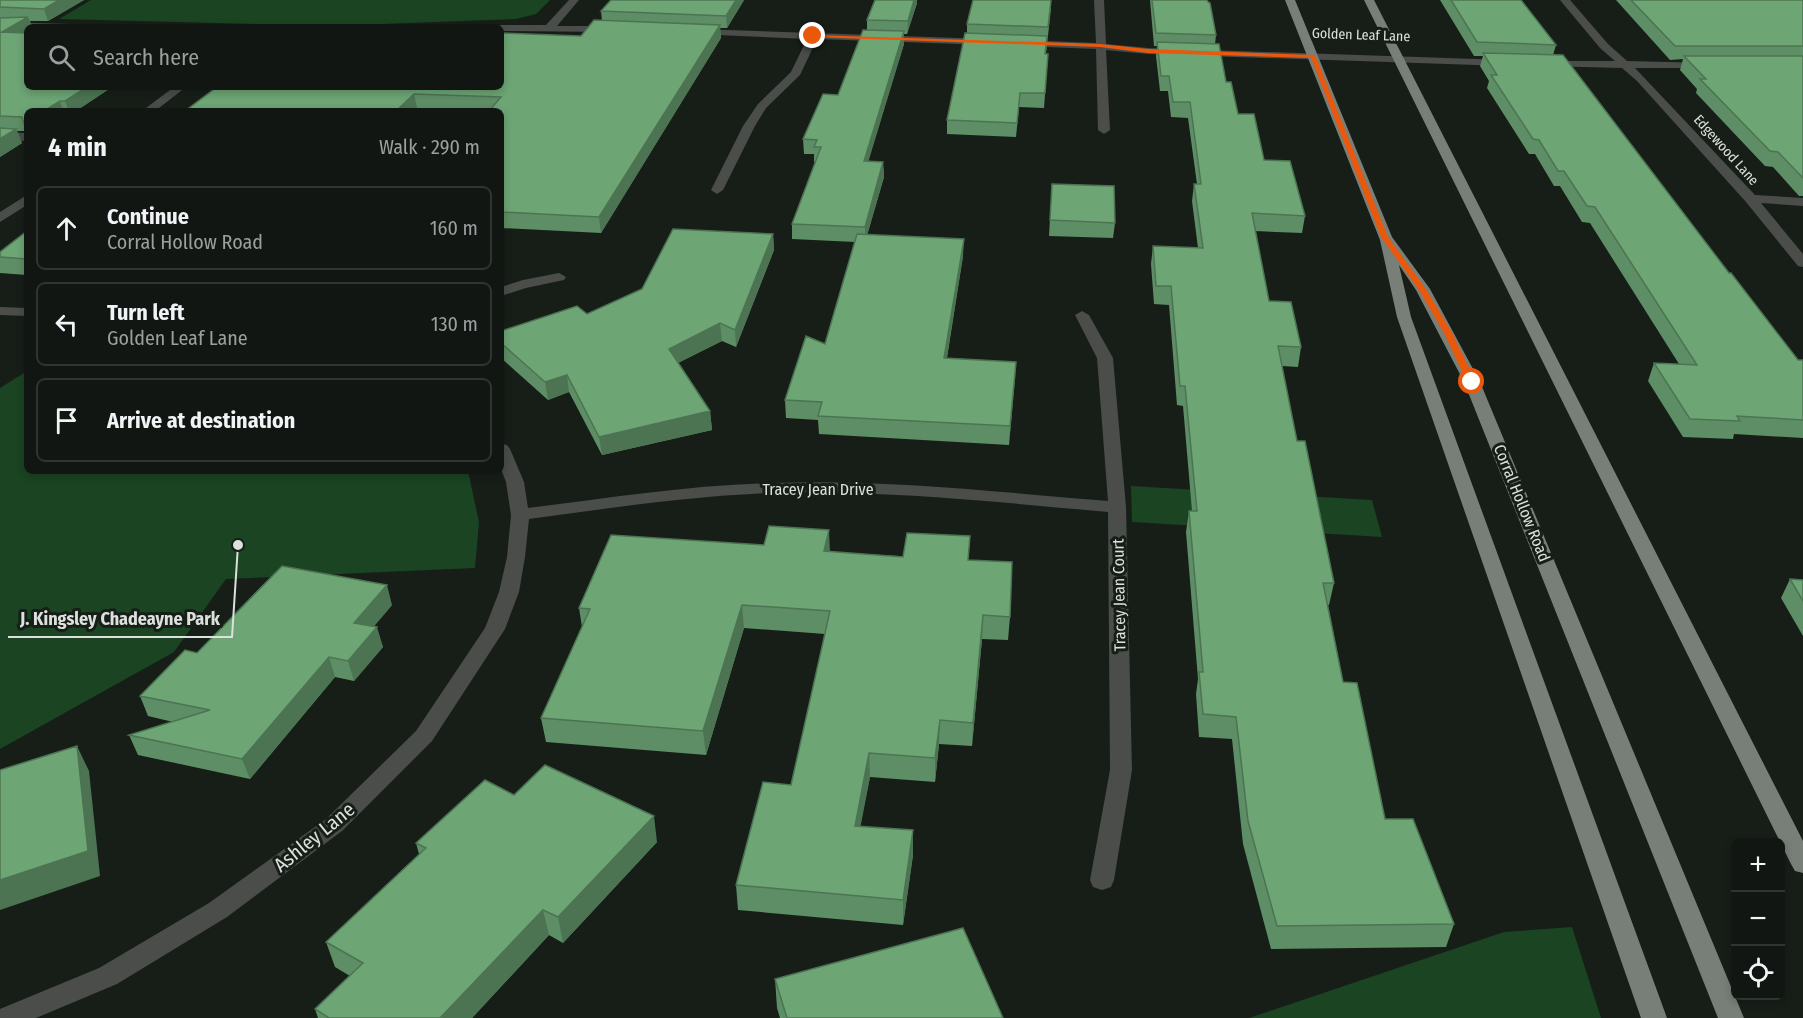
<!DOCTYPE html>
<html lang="en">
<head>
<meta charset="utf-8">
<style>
  body { margin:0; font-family:"Fira Sans Condensed",sans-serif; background:#1e2320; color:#f1f3f6 }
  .controls { position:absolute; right:18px; bottom:18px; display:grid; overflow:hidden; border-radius:9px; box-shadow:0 3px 9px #0003 }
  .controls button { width:54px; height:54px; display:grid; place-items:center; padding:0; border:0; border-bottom:2px solid #303532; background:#111612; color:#f1f3f6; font:30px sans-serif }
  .stop { position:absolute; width:18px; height:18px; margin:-14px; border:4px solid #ea580c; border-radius:50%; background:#fff }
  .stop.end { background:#ea580c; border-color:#fff; box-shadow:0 2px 6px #0008 }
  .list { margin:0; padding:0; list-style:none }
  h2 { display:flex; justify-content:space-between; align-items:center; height:78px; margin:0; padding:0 24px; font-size:26px }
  h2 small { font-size:20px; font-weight:400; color:#9c9f9f }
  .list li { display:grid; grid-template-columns:39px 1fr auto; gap:18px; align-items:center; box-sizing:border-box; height:84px; margin:0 12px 12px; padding:0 12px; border:2px solid #303532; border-radius:9px }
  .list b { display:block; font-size:22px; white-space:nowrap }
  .list p { margin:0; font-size:20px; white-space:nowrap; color:#9c9f9f }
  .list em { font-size:20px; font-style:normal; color:#9c9f9f }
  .icon { flex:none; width:33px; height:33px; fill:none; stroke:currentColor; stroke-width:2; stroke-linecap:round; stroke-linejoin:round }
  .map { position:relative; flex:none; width:1803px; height:1018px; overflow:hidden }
  .search { position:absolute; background:#111612; box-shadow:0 3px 9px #0003; left:24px; top:24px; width:480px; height:66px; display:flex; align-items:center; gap:15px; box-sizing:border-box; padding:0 21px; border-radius:9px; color:#9c9f9f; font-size:22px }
  .panel { position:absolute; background:#111612; box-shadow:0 3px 9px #0003; left:24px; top:108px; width:480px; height:366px; border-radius:9px }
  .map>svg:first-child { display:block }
</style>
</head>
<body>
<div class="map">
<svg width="1803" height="1018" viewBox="0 0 1803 1018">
  <rect width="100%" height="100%" fill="#171e18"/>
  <path fill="#1a4422" d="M91 0H550L536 14 516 19 329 26 59 19Z
    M27 371V471H468L479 522 475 568 226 579 174 652 0 749V388Z
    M1131 486 1372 500 1382 537 1132 522Z
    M1572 927 1601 1018H1249L1504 932Z"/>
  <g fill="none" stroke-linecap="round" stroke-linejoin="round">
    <path fill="#4a4d4a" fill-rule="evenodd" d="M569 0H579L557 26H610L615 29 610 32 501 31V27H497L501 25H546Z
      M1094 0H1104L1106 44 1148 48 1506 60 1511 63 1506 66 1148 54 1106 50 1110 130 1104 134 1098 130 1096 49 1022 46 1017 43 1022 40 1096 43Z
      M1560 0H1570L1608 44 1627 61 1708 63 1709 65 1704 68H1635L1755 195 1803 198V206L1761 203 1803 254V267L1798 266 1746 202 1637 81 1622 68 1542 66V62L1546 61H1615L1600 48Z
      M0 22 70 24 75 27 0 28Z
      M698 29 988 39 993 42 988 45 817 39 800 75 766 108 755 126 723 190 717 194 711 190 743 126 758 104 791 72 807 39 694 34V30Z
      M174 87H186L155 111H142Z
      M0 132 27 133V141L0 140Z
      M27 195V205L0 222V212Z
      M559 273 566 277 564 280 526 288 501 296V287L523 280Z
      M0 307 27 308V316L0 315Z
      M1082 311 1089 315 1113 358 1126 507 1132 770 1114 880 1111 887 1102 890 1093 887 1090 880 1110 770 1108 512C996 502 885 490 773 493 691 496 610 508 529 519L525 557 519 592 505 629 432 741 342 831 227 917 117 984 36 1018H0V1009L99 968 209 903 326 819 416 731 485 628 499 592 507 557 511 515 506 482 501 469V444L507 445 510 449 524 482 528 508C609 498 690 485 772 483 884 479 996 492 1108 501L1097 358 1075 315Z"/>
    <path fill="#787f78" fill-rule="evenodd" d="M1285 0H1295L1392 237 1430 289 1480 382 1744 1018H1718L1464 382 1416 290 1399 265 1411 317 1667 1018H1641L1397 317 1380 240Z
      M1364 0H1374L1803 841V873L1795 871 1791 864Z"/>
  </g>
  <path fill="#5e8e65" d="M0 0H84L48 21H30L32 27H27V87H112L76 111H27V132V131H17L22 143 0 157Z
    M744 0 727 28H720L721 38 601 233 501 228V111L417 108 414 111H185L581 36 602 21 601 11Z
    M1150 0H1207L1216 35 1215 44 1226 82 1238 114 1264 160 1305 216 1302 233 1255 231 1269 301 1301 347 1298 367 1282 366 1297 441 1334 583 1329 605H1328L1343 682 1385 819 1454 924 1446 947 1271 949 1243 844 1232 739 1199 737 1196 694 1198 679 1186 532 1189 511H1192L1183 406 1177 405 1169 305 1154 304 1151 264 1153 246 1198 248 1192 201 1194 184H1197L1188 118 1171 117 1168 91H1160L1156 56 1157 46H1154Z
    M1440 0H1521L1556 45 1553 55 1798 360H1803V438L1734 434 1733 439 1683 437 1648 381 1654 363 1679 364 1590 223 1582 222 1560 186H1554L1535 154H1529L1487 88 1489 81 1480 66 1483 56H1474Z
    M1616 0H1803V196H1799L1773 167 1765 166 1696 93 1697 89 1680 70 1683 59 1670 60Z
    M917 3 907 34H904V44L868 161 883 162 884 177 867 235 963 256 947 358 1016 362 1009 445 819 434 818 420 786 418 785 400 825 344 855 242 792 239V224L815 162H814V154H804L803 139 838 95 867 30V20Z
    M1051 8 1046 54H1048L1044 108 1019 107 1016 137 947 134V120L967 33V24Z
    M1052 184 1115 223 1113 238 1049 236Z
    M27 231V275L0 273V252Z
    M773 234 774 250 736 347 722 341 678 363 710 411 712 430 602 455 569 392 548 400 501 358V331L587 314Z
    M830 552 969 560 1010 617 1008 640 982 639 972 746 939 744 935 782 870 777 860 826 913 855 903 925 738 910 736 885 791 785 825 634 744 628 706 755 546 742 541 718 582 627 579 608Z
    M1790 579 1803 580V636L1781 598Z
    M392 605 374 626 383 647 354 681 335 677 250 779 138 755 129 735 173 722 148 716 140 696Z
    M514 795 657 842 563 943 549 935 472 1018H318L315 1009 350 976 335 967 326 942 419 854 416 843Z
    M775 979 1003 1018H780L777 1008Z"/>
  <path fill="#4c7452" d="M59 0H84L48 21 44 9Z
    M736 0H744L727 28 726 16Z
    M914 0H917V3L907 34 908 21Z
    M28 17 32 27H27V33L2 32Z
    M720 25 721 38 601 233 599 217Z
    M904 31V44L864 176V161Z
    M87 87H112L76 111H69L65 101Z
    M414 94 417 108 414 111H396Z
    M60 101 63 111H44Z
    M27 122V132L24 124Z
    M16 129 22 143 0 157V139Z
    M883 162 884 177 865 243V227Z
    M773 234 774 250 736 347 735 330Z
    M964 239 963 256 944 375V358Z
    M720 323 722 341 671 366 669 349Z
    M1016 362 1015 379 1009 445 1010 426Z
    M567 375 569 392 548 400 545 382Z
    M710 411 712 430 602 455 599 437Z
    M829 530 830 552 824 551Z
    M387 585 392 605 360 643 354 623Z
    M742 605 744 628 706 755 703 731Z
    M983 615 982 639 972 746 973 723Z
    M377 627 383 647 354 681 348 661Z
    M329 657 335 677 250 779 242 759Z
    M940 720 939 744 935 782V758Z
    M77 746 89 771 100 876 0 910V880Z
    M869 753 870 777 856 850 855 826Z
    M654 816 657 842 563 943 558 917Z
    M913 830V855L903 925V900Z
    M543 910 549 935 472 1018H440Z"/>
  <path fill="#6da575" stroke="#4c7452" stroke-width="1.5" d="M0 0H59L44 9 0 7Z
    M611 0H736L726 16 601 11Z
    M875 0H914L908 21 867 20Z
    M973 0H1051L1048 27 967 24Z
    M1152 0H1207L1208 2 1210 3 1216 35 1156 33Z
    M1451 0H1521L1556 45 1477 42Z
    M1631 0H1803V46H1675Z
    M28 17 2 32 27 33V87H87L65 101H60L44 111H27V122L24 124 22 117 0 116V18Z
    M594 20 720 25 599 217 501 212V111H489L501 97 414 94 396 111H185L217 87H501V33L581 36Z
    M863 30 904 31 864 161 883 162 865 227 792 224 821 147H814L817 140 803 139 823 94 838 95Z
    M965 33 1047 36 1045 54H1048L1045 93H1020L1017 123 947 120Z
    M1157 42 1219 44 1226 82H1231L1238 114H1254L1264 160 1290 161 1305 216 1252 213 1269 301 1291 302 1301 347 1278 346 1297 441H1305L1334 583H1323L1343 682 1357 683 1385 819H1413L1454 924 1277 926 1248 821 1236 717 1203 714 1199 672H1203L1189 511H1197L1185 386H1180L1171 286H1156L1153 246 1203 248 1194 184H1201L1190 102H1173L1169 76H1161Z
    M1483 53 1563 55 1729 273H1731L1798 360H1803V420L1737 416 1740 421 1690 419 1654 363 1697 365 1595 207 1587 206 1564 171H1558L1539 140 1533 139 1491 75H1497Z
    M1684 56H1803V178L1778 152 1770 151 1700 79H1706Z
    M0 128 16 129 0 139Z
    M1052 184 1114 186 1115 223 1050 220Z
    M673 229 773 234 735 330 720 323 669 349 710 411 599 437 567 375 545 382 501 343V331L577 306 587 314 642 289Z
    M27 231V259L0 257V252Z
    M857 234 964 239 944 358 1016 362 1010 426 818 416 822 402 785 400 806 336 825 344Z
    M769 526 829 530 824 551 903 557 907 533 970 536 968 560 1012 562 1010 617 983 615 973 723 940 720 935 758 869 753 855 826 913 830 903 900 736 885 763 782 791 785 830 611 742 605 703 731 541 718 590 609 579 608 611 535 764 545Z
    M282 566 387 585 354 623 377 627 348 661 329 657 242 759 129 735 210 710 140 696 185 650 197 653Z
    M1790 579 1803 580V601Z
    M77 746 88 851 0 880V770Z
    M545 765 654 816 558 917 543 910 440 1018H329L315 1009 363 963 326 942 426 848 416 843 485 780 514 795Z
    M963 928 1003 1018H787L775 979Z"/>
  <path fill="#ea580c" d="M813 35 1100 44 1148 49 1315 55 1388 237 1426 289 1452 333 1476 382 1472 385 1467 382 1444 333 1419 290 1381 237 1311 58 1148 53 1100 47 811 37Z"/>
  <g text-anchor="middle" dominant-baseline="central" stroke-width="6" stroke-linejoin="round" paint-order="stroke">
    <g font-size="14" fill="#dce1dd" stroke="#171e18">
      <text transform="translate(1361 35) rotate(2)">Golden Leaf Lane</text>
      <text transform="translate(1726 150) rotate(48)">Edgewood Lane</text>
    </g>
    <g font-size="16" fill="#dce1dd" stroke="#171e18">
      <text x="818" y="489">Tracey Jean Drive</text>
      <text transform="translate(1522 503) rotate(68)">Corral Hollow Road</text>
      <text transform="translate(1119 595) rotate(-91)">Tracey Jean Court</text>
    </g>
    <g font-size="20" fill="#dce1dd" stroke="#171e18">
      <text transform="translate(314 837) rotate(-39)">Ashley Lane</text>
    </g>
  </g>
  <path fill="none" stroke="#dce1dd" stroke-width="2" d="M238 545L232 637H8"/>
  <circle fill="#dce1dd" stroke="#171e18" stroke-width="2" cx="238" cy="545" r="6"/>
  <g font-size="18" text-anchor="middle" font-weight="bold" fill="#dce1dd" stroke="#171e18" stroke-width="6" stroke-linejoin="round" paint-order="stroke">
    <text x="120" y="625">J. Kingsley Chadeayne Park</text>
  </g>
</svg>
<div class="controls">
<button>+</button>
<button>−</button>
<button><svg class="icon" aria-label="locate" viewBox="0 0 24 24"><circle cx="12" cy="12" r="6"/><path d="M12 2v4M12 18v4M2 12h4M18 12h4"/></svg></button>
</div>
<div class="stop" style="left:1472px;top:382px"></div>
<div class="stop end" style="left:813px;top:36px"></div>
<div class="search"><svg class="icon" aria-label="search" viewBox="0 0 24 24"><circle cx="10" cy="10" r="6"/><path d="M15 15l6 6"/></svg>Search here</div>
<section class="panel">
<h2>4 min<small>Walk · 290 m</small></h2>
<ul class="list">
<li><svg class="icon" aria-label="ahead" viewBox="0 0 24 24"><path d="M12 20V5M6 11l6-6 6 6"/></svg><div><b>Continue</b><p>Corral Hollow Road</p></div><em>160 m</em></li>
<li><svg class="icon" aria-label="left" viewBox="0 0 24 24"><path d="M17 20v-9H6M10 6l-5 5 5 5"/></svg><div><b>Turn left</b><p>Golden Leaf Lane</p></div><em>130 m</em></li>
<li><svg class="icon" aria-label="arrive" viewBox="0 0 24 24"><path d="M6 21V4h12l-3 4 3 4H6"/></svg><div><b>Arrive at destination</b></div></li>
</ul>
</section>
</div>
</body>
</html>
